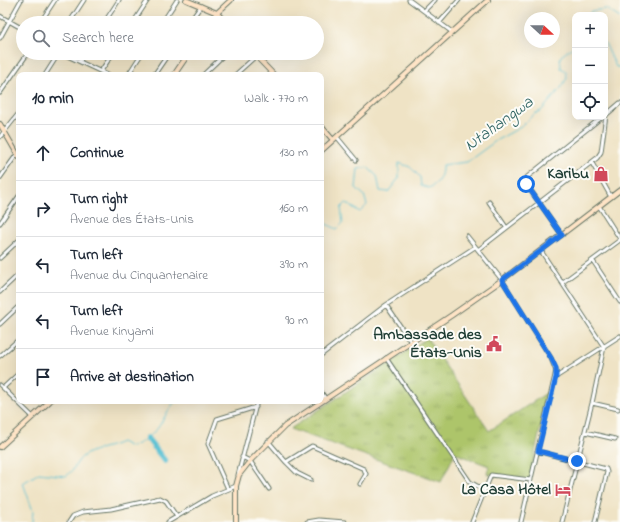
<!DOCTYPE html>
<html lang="en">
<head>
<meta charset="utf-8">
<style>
  body { margin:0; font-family:"Indie Flower",sans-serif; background:#f2f2f3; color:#1f2937 }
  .controls { position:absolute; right:12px; top:12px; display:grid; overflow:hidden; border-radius:8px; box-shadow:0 4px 16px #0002 }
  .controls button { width:36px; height:36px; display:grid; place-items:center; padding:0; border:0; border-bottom:1px solid #e0e1e3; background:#fff; color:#1f2937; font:20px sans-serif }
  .compass { position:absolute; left:524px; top:12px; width:36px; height:36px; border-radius:50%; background:#fff; box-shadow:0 4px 16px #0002; rotate:111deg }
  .stop { position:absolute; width:12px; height:12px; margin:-9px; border:3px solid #1a73e8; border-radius:50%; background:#fff }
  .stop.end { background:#1a73e8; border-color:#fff; box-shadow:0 1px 4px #0008 }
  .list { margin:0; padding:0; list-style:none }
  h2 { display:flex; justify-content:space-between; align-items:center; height:52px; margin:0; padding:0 16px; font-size:17px }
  h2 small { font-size:13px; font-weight:400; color:#747a83 }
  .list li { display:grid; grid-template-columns:26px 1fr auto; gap:12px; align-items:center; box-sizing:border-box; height:56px; padding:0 16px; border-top:1px solid #e0e1e3 }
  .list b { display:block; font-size:15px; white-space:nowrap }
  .list p { margin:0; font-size:13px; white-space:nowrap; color:#747a83 }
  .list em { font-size:13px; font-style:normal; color:#747a83 }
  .icon { flex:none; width:22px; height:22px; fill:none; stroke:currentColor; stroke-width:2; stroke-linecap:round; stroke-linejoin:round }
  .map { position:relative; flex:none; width:620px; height:522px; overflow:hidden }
  .search { position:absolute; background:#fff; box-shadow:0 4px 16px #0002; left:16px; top:16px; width:308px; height:44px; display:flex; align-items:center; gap:10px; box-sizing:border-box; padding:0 14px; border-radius:22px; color:#747a83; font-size:15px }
  .panel { position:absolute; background:#fff; box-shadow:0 4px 16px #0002; left:16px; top:72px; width:308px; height:332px; border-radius:8px }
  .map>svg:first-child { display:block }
</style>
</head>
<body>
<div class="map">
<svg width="620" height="522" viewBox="0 0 620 522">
  <defs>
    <pattern id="grass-tufts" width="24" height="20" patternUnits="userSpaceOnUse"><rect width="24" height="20" fill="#adc56a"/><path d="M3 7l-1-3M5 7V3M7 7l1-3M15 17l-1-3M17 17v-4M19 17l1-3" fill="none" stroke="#8ca158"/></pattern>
  </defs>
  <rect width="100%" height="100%" fill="#fdfcf7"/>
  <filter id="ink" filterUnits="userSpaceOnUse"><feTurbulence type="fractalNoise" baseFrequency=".025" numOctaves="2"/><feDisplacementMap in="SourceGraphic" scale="8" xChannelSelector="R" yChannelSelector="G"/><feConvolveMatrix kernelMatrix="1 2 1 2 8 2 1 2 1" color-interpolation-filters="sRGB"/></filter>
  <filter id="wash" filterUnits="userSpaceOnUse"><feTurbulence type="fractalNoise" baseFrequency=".012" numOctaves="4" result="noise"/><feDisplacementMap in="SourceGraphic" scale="16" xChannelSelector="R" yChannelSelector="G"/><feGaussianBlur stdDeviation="0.9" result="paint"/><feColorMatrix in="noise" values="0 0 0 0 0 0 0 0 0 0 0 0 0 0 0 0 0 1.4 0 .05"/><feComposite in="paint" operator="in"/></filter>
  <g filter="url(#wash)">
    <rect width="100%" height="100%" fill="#efe3c5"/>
    <path fill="url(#grass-tufts)" stroke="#66814f" d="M427 338 489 431 548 392 529 481 487 474 489 466 455 453 441 482 290 429Z"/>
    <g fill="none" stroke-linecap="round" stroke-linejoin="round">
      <path stroke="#55bfd2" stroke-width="1" d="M589 15 591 11 606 9 620 18
        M605 43 616 67H620
        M321 218 326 224 337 229 343 223 341 208 346 203 360 212 367 205 364 195 356 188 358 169 367 167 377 176 380 191 388 192 399 178V163L410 167 420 177 421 186 429 188C438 184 443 175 442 165L467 162 497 140 521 127 534 114 541 111 561 88 567 78 566 71 561 68 560 57 575 45
        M32 522 33 511 23 483 39 473 66 476C76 469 76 460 85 455 96 448 109 448 121 442L131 447C141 443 150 437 157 429 164 420 168 408 176 401"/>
      <path stroke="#55bfd2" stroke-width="5.5" d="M147 438 165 461"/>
    </g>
  </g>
  <g filter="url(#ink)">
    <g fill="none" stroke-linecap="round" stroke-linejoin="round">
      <defs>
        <path id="street" d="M409 0 452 32
          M424 11 435 0
          M0 16 23 29
          M40 23 55 0
          M69 23 84 0
          M104 23 119 0
          M133 23 148 0
          M162 23 177 0
          M189 23 201 6
          M439 23 459 0
          M0 38 21 0
          M61 53 108 75
          M80 61 84 53
          M101 71 113 53
          M45 75 59 53
          M128 75 142 53
          M154 75 169 53
          M203 75 226 53
          M235 75 256 56
          M0 93 28 53
          M606 115 620 103
          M0 137 19 113
          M337 137 356 160
          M592 163 611 197
          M0 178 17 154
          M489 202 506 227
          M599 206 620 239
          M0 223 19 196
          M562 235 524 181 526 178 602 117
          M467 236 502 280 551 358 556 371 521 522
          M478 250 597 158 601 152 606 115
          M541 251 604 347 592 403 562 522
          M0 258 19 240
          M593 261 620 302
          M563 282 620 240
          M0 292 19 274
          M386 305 411 342
          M0 324 19 306
          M321 355 386 305 475 247
          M0 356 19 339
          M386 358 470 482 484 490
          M556 377 620 336
          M0 385 33 417
          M3 388 19 373
          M321 392 325 398
          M592 403 618 409
          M585 432 615 439
          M268 441 286 462 312 446 364 469 366 474 360 484
          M537 451 606 469 607 472 595 522
          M242 457 250 461 269 489
          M286 462 297 473 311 480
          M238 475 257 401
          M228 489 208 444 217 419 256 407
          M69 522 73 516 83 512 111 509 160 498 166 501 177 517
          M168 522 212 496 236 486
          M307 522 319 520 345 522
          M472 522 491 475 531 480"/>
        <path id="secondary" d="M186 0 217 13 226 23
          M210 23 217 13 231 0
          M253 53 274 75
          M174 75 189 53
          M0 124 19 157
          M321 126 333 140
          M321 151 488 0
          M0 447 50 401
          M236 522V486L239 475 250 461 285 426 452 315 502 280 620 190"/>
      </defs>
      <use href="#street" stroke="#687767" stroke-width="5"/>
      <use href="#secondary" stroke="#687767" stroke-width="6"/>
      <use href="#street" stroke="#fff" stroke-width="3"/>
      <use href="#secondary" stroke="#ffe4c6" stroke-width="4"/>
    </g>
  </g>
  <g fill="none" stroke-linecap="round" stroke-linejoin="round" filter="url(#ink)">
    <path stroke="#1a73e8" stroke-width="5" d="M526 184 562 235 502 280 551 358 556 368V377L538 451 577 461"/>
  </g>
  <defs>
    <symbol id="shop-bare" viewBox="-9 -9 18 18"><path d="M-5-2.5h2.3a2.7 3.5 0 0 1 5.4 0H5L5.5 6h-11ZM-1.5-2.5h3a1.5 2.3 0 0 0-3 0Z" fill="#d1495b" stroke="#fdfcf7" stroke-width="2.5" paint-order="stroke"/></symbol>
    <symbol id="civic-bare" viewBox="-9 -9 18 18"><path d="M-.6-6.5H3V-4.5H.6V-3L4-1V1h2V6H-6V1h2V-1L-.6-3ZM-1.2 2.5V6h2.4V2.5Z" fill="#d1495b" stroke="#fdfcf7" stroke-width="2.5" paint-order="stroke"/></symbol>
    <symbol id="hotel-bare" viewBox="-9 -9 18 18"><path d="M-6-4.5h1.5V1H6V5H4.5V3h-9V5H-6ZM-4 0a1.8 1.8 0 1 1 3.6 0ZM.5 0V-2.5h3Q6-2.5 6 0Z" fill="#d1495b" stroke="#fdfcf7" stroke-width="2.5" paint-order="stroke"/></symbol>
  </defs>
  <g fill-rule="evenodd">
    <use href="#shop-bare" x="590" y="163" width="22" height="22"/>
    <use href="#civic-bare" x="483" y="333" width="22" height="22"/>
    <use href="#hotel-bare" x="552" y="479" width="22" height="22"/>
  </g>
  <g text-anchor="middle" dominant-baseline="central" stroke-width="4" stroke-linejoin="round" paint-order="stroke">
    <g font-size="16" font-weight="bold" fill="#1f3d34" stroke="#fdfcf7" text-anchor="end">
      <text x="589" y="174">Karibu</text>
      <text x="482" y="335">Ambassade des<tspan x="482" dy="18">États-Unis</tspan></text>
      <text x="551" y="490">La Casa Hôtel</text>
    </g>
    <g font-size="17" font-style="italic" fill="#2f6463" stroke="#fdfcf7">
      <text transform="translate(499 124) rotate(-36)">Ntahangwa</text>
    </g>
  </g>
</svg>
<div class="controls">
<button>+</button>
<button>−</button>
<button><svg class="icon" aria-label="locate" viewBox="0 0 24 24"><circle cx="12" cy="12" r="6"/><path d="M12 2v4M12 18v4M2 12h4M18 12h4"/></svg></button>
</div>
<svg class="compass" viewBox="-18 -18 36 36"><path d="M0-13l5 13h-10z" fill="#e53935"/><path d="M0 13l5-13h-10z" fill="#747a83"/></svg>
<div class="stop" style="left:526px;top:184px"></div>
<div class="stop end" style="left:577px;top:461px"></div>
<div class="search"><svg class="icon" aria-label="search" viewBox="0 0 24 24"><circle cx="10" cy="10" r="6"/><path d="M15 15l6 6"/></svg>Search here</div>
<section class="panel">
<h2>10 min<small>Walk · 770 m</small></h2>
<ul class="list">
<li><svg class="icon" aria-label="ahead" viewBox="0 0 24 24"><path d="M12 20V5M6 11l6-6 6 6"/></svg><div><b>Continue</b></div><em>130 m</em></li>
<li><svg class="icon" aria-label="right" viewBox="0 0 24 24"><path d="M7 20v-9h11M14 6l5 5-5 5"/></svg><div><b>Turn right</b><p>Avenue des États-Unis</p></div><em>160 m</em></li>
<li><svg class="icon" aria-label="left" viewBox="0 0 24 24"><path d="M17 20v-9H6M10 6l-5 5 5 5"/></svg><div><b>Turn left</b><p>Avenue du Cinquantenaire</p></div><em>390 m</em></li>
<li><svg class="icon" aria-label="left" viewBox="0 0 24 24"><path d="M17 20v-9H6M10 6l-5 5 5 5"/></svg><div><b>Turn left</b><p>Avenue Kinyami</p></div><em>90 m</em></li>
<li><svg class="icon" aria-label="arrive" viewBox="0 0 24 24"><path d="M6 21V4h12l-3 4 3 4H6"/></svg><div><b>Arrive at destination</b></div></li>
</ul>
</section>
</div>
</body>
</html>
